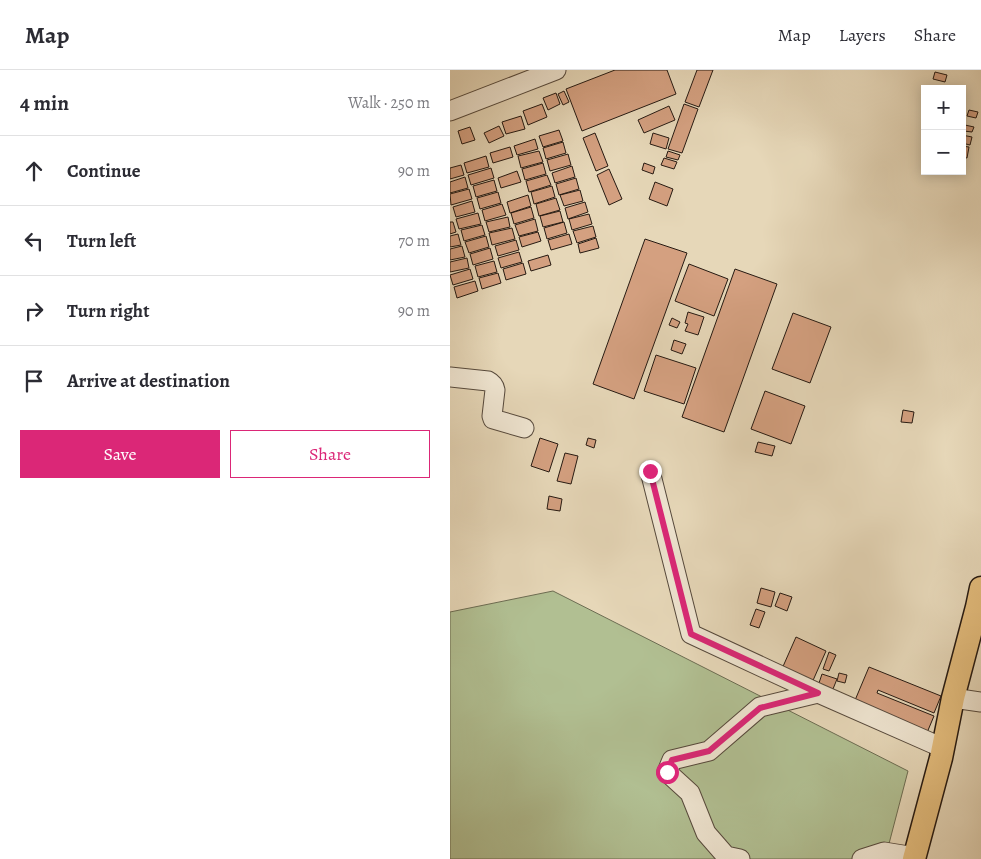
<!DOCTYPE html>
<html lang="en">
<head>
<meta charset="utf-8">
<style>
  body { margin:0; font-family:Alegreya,serif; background:#f2f2f3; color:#2b2b33 }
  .controls { position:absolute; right:15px; top:15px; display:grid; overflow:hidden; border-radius:0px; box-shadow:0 2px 12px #0003 }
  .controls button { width:45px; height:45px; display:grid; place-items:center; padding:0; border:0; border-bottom:1px solid #e1e1e2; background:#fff; color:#2b2b33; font:25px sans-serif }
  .stop { position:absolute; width:15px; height:15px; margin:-11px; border:4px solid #db2777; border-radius:50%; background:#fff }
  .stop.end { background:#db2777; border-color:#fff; box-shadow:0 1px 5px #0008 }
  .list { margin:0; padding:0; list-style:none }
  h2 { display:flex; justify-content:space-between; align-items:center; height:65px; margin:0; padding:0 20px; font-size:21px }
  h2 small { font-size:16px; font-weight:400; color:#7c7c81 }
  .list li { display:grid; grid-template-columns:32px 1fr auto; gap:15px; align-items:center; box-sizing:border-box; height:70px; padding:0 20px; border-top:1px solid #e1e1e2 }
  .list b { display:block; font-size:19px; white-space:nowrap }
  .list em { font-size:16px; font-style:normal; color:#7c7c81 }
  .actions { display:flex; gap:10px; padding:15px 20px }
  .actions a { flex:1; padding:11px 0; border:1px solid #db2777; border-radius:0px; text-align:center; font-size:18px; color:#db2777 }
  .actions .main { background:#db2777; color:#fff }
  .icon { flex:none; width:28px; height:28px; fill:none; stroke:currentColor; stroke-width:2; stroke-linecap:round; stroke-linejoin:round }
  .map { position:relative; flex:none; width:531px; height:789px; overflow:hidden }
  header { display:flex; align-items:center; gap:30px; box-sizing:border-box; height:70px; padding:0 25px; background:#fff; border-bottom:1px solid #e1e1e2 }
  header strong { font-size:24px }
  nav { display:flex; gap:28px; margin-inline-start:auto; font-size:18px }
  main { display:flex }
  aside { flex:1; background:#fff }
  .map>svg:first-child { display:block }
</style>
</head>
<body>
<header>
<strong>Map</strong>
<nav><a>Map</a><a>Layers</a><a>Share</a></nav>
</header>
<main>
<aside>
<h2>4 min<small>Walk · 250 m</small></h2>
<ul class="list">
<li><svg class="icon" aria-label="ahead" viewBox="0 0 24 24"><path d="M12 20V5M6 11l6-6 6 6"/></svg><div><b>Continue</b></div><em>90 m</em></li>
<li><svg class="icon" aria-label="left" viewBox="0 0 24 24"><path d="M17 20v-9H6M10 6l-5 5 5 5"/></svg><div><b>Turn left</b></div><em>70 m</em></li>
<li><svg class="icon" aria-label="right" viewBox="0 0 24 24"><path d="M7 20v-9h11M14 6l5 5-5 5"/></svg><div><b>Turn right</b></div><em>90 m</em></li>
<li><svg class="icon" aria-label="arrive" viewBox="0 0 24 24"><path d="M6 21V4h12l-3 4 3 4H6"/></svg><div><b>Arrive at destination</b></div></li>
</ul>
<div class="actions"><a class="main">Save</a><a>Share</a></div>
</aside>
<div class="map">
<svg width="531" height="789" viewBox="0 0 531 789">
  <rect width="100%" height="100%" fill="#e6d7b8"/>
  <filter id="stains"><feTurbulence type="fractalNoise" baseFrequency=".004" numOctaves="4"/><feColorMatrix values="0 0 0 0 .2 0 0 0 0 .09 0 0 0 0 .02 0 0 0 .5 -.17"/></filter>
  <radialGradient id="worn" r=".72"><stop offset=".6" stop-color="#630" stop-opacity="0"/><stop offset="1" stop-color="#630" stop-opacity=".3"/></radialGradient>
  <path fill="#b1bf92" stroke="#6c6c52" d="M103 521 458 701 435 789H0V542Z"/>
  <path fill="#d4a080" stroke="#261a12" d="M165 0H217L226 24 132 61 116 19Z
    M247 0H263L249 37 235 32Z
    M485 2 497 5 495 12 483 9Z
    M114 21 119 32 113 35 108 24Z
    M106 23 110 34 98 40 93 28Z
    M92 34 97 47 78 55 73 41Z
    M234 34 248 39 232 83 218 79Z
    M219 36 225 50 194 63 188 50Z
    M519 40 528 42 526 48 517 46Z
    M71 46 75 59 56 64 52 52Z
    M515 55 524 57 522 62 514 61Z
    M49 56 54 66 39 73 34 63Z
    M20 57 25 70 12 74 8 61Z
    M109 60 113 71 93 77 89 66Z
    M145 63 158 96 146 101 133 68Z
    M203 63 219 68 216 79 200 74Z
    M512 65 522 67 520 75 512 73Z
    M85 69 88 79 67 85 64 76Z
    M113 72 116 83 96 89 93 78Z
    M512 76 519 77 517 88 512 87Z
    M60 77 63 87 43 93 40 83Z
    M89 81 93 92 71 98 68 86Z
    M218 81 230 85 228 90 216 87Z
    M118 84 121 95 100 101 97 90Z
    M36 86 39 97 17 103 14 93Z
    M214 88 227 92 224 99 211 95Z
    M93 93 96 104 75 110 72 99Z
    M194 93 205 97 203 104 192 100Z
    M11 95 14 105 0 109V98Z
    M122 96 125 107 105 113 102 103Z
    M41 98 44 108 21 115 18 105Z
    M159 99 172 129 159 135 147 105Z
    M67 101 71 112 51 118 48 108Z
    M97 105 101 115 79 122 76 111Z
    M15 107 18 118 0 123V112Z
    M126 108 129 119 109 125 106 114Z
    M44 110 47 121 26 127 23 116Z
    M205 112 223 119 217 136 199 129Z
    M102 116 105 127 84 134 81 122Z
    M19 119 22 129 1 135 0 124Z
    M130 120 133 131 114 136 110 125Z
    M48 122 51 133 30 139 27 128Z
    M78 125 81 136 60 143 57 132Z
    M106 128 110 140 89 146 86 134Z
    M22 131 25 142 6 147 3 137Z
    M135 132 138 142 118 149 115 138Z
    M52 134 56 145 35 151 32 140Z
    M81 137 84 148 64 154 61 143Z
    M110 141 113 152 93 157 90 146Z
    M28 143 31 154 9 159 6 149Z
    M139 144 142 154 122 160 119 149Z
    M58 147 60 157 39 162 36 152Z
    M85 149 88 161 69 166 65 155Z
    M0 152H3L6 162 0 164Z
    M114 152 117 163 97 169 94 158Z
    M32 155 35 165 14 171 11 160Z
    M143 156 146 167 127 173 123 161Z
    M62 158 65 169 42 175 39 163Z
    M88 162 91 171 72 177 69 167Z
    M8 164 11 175 0 177V166Z
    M119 164 122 174 101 180 98 170Z
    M36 166 39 177 19 183 15 172Z
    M146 168 149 178 130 183 128 174Z
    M195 169 237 183 184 329 143 314Z
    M66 170 69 180 48 186 45 176Z
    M12 176 15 187 0 190V179Z
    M40 178 43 189 23 195 20 184Z
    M69 182 72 192 51 198 48 188Z
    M98 185 101 195 81 201 78 191Z
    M17 188 19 198 0 202V192Z
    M44 191 47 202 28 207 25 196Z
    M73 193 76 204 56 210 53 199Z
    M239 194 278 209 264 246 225 231Z
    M20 199 23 209 3 215 0 205Z
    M285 199 327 214 274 362 232 347Z
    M48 203 51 213 32 219 29 208Z
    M25 211 28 221 7 228 4 217Z
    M238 242 254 247 248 265 235 261 238 254 235 253Z
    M343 243 381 257 360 313 322 299Z
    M222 248 230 252 227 258 219 255Z
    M224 270 236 274 232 284 221 280Z
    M206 285 246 298 234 334 194 321Z
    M315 321 355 336 341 374 301 359Z
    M453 340 464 342 462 353 451 352Z
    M90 368 108 374 99 402 81 396Z
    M138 368 146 370 144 378 136 375Z
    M308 372 325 376 322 386 305 382Z
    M115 383 128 386 121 414 107 411Z
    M99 426 112 429 110 441 97 439Z
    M311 518 325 522 321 537 307 533Z
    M330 523 342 527 337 541 325 536Z
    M306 539 315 542 309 558 300 555Z
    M346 567 376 581 361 615 331 601Z
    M379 582 386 585 379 601 373 599Z
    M419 597 491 626 484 643 428 620 427 623 484 646 476 665 403 635Z
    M389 603 397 605 395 613 387 611Z
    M372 604 387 609 381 624 367 619Z"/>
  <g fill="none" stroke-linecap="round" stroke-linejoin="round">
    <defs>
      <path id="minor" d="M0 41 106 0
        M0 307 38 311C42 313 44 315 45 320L42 346 43 349 74 358
        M200 401 241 564 368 623 493 678
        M503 628 531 632
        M290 789 276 786 256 763 240 723 217 702 222 690 259 681 310 637 368 623
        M412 789 434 782 465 787"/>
      <path id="major" d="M464 789 491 688 503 628 527 537 531 518"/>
    </defs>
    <use href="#minor" stroke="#56493c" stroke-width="21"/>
    <use href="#major" stroke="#261a12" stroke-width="25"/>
    <use href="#minor" stroke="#efe5d1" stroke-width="19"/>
    <use href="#major" stroke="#e3bc7c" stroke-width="22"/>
  </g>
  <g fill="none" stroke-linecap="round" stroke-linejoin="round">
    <path stroke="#db2777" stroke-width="6" d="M200 401 241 564 368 623 310 638 259 681 222 690 217 702"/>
  </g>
  <rect width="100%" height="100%" filter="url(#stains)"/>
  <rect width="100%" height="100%" fill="url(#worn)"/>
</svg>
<div class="controls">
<button>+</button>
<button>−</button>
</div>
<div class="stop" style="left:217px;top:702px"></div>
<div class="stop end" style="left:200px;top:401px"></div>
</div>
</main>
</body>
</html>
